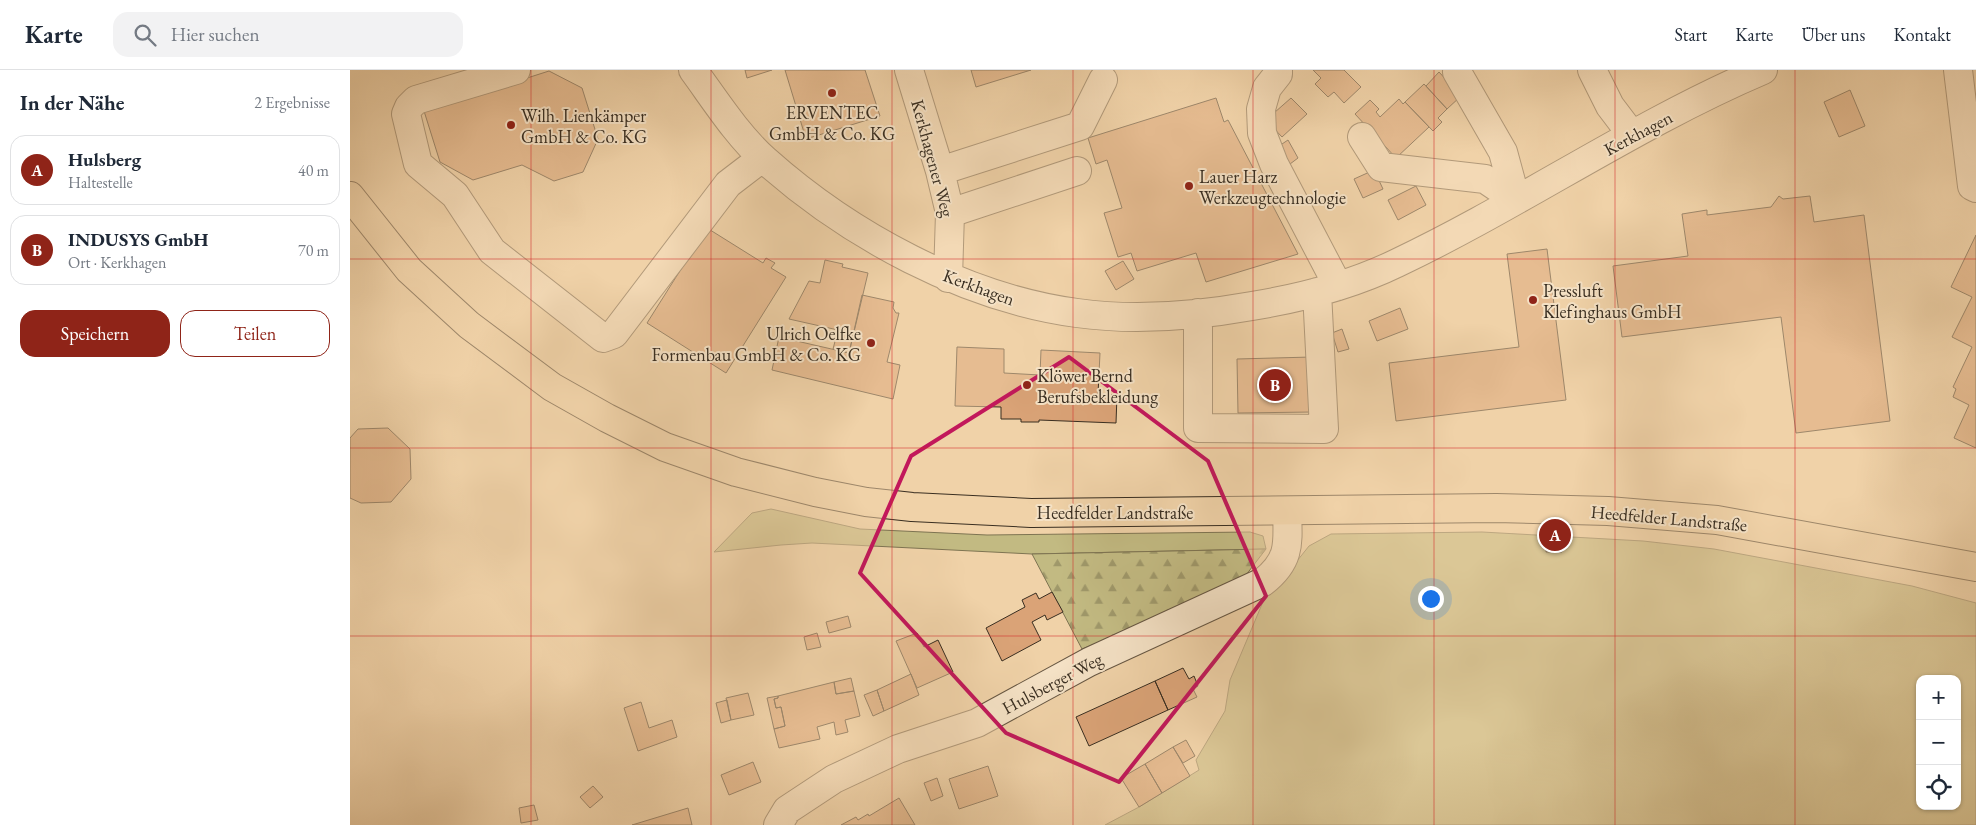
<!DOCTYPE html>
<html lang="de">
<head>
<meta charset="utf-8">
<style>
  body { margin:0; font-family:"EB Garamond",serif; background:#f2f2f3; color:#1f2937 }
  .controls { position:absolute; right:15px; bottom:15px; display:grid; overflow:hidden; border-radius:10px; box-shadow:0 1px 4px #0004 }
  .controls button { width:45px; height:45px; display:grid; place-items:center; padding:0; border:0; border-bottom:1px solid #e0e1e3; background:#fff; color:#1f2937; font:25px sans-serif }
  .you { position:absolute; left:1080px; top:528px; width:18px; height:18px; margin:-12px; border:4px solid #fff; border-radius:50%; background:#1a73e8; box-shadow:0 0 0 8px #1a73e833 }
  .badge { display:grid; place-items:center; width:32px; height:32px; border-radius:50%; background:#8f2418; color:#fff; font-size:16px; font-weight:700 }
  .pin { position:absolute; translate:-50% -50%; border:2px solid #fff; box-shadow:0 1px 5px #0006 }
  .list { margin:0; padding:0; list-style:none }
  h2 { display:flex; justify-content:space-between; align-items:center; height:65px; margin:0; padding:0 20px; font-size:21px }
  h2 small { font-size:16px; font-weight:400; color:#747a83 }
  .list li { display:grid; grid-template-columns:32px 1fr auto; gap:15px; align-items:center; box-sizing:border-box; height:70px; margin:0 10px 10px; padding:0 10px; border:1px solid #e0e1e3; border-radius:15px }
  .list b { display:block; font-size:19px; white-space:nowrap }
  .list p { margin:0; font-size:16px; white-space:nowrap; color:#747a83 }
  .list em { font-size:16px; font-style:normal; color:#747a83 }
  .actions { display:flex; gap:10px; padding:15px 20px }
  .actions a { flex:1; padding:11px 0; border:1px solid #8f2418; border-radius:15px; text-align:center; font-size:18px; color:#8f2418 }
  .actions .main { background:#8f2418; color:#fff }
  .icon { flex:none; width:28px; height:28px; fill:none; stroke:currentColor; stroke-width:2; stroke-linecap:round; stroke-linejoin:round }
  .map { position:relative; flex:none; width:1626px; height:755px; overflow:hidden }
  header { display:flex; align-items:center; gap:30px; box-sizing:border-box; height:70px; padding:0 25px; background:#fff; border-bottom:1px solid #e0e1e3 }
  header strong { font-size:24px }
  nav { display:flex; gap:28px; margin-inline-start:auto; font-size:18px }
  .search { width:350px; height:45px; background:#f2f2f3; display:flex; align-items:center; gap:12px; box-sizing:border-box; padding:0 18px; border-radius:15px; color:#747a83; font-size:19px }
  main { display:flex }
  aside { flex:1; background:#fff }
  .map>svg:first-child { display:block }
</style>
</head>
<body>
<header>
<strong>Karte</strong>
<div class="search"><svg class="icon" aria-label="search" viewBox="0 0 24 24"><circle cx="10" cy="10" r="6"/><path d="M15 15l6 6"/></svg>Hier suchen</div>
<nav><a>Start</a><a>Karte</a><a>Über uns</a><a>Kontakt</a></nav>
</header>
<main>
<aside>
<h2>In der Nähe<small>2 Ergebnisse</small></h2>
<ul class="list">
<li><span class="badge">A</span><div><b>Hulsberg</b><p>Haltestelle</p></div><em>40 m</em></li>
<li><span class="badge">B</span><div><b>INDUSYS GmbH</b><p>Ort · Kerkhagen</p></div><em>70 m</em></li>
</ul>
<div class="actions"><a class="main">Speichern</a><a>Teilen</a></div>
</aside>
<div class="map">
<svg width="1626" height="755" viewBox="0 0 1626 755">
  <defs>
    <pattern id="forest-firs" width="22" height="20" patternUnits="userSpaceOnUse" patternTransform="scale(1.25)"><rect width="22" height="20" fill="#c2ba82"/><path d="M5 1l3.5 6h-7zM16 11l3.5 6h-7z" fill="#9f986a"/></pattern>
  </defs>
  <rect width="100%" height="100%" fill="#f0d2a8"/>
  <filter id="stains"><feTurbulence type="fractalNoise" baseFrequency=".004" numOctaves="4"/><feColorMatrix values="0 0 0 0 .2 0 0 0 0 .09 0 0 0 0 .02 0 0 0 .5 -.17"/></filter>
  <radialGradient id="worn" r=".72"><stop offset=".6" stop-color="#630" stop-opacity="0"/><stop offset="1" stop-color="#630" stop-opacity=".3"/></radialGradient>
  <path fill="#c2ba82" stroke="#7e7452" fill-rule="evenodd" d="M421 439 510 459 531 460 637 465 900 462 913 466 916 479 682 484 462 473 431 475 364 482 402 443Z
    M1132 462 1293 471 1364 479 1562 516 1626 533V755H755L789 737 849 700 846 690 875 641 880 610 918 520 927 516 959 476 981 464ZM1570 609H1607V736H1570Z"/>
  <path fill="url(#forest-firs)" stroke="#7e7452" d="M916 479 896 505 869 524 732 579 682 484Z"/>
  <path fill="#daa377" stroke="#392e21" d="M395 0H422L397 8Z
    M435 0H515L530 46 456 69Z
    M621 0H681L626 17Z
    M963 0H994L1011 17 994 33 984 22 978 27 965 14 971 8Z
    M199 1 232 18 248 69 233 102 204 111 172 95 123 110 90 92 74 41Z
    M1089 2 1111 26 1097 39 1076 16Z
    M1074 14 1097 39 1088 48 1092 52 1083 61 1055 32Z
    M1500 20 1515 56 1489 67 1474 32Z
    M866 28 874 52 878 50 948 184 856 212 846 183 787 201 781 183 768 187 754 143 772 138 757 90 746 94 738 68Z
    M941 28 957 44 932 67 916 50Z
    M1049 29 1053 34 1055 32 1079 57 1046 88 1034 75 1030 79 1029 70 1005 44 1020 30 1029 39 1026 42 1030 47Z
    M938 70 948 88 940 94 929 76Z
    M1024 100 1033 119 1013 128 1004 109Z
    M1066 116 1076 135 1048 150 1038 130Z
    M1429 126 1433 129 1460 126 1464 152 1514 145 1540 351 1446 363 1431 247 1272 267 1263 196 1338 186 1332 144 1357 140V145L1421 137Z
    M357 158 413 193 416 188 425 193 421 198 436 207 376 303 297 253Z
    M1626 165V378L1604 368 1619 335 1603 327 1606 319 1603 317 1622 277 1602 267 1622 227 1601 217Z
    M1197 179 1216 330 1046 351 1039 293 1169 277 1157 184Z
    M475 190 493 194 492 197 518 203 499 283 483 279 488 260 439 249 459 211 470 213Z
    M773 191 784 209 766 220 755 201Z
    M512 225 544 232 543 238 546 243H549L537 292 550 295 543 329 422 300 429 267 499 283Z
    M1050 238 1058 259 1027 271 1019 251Z
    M992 259 999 279 988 282 982 263Z
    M607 277 654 279V303L690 305 691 280 750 283 748 324 767 325 766 353 689 350V352H671V349H651V337L605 336Z
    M962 287 963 342 888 343 887 289Z
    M38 358 60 379 61 409 41 432 11 433 0 428V368L8 359Z
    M1196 475 1212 476V482H1196Z
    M702 522 713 542 697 550 695 545 682 552 691 570 652 591 636 558 675 537 672 530 686 523 689 529Z
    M498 546 501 557 479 563 476 552Z
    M467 563 471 577 457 580 454 567Z
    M567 563 574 577 588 570 603 602 567 618 546 571Z
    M833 598 839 609 844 606 848 616 843 619 847 627 818 640 805 611Z
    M561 604 569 625 534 641 527 620Z
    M501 608 504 621 486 624 484 612Z
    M805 611 818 640 739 676 726 647Z
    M484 612 486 624 504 621 510 646 495 650 498 662 486 665 484 652 467 657 470 669 429 678 424 659 435 656 431 637 426 638 424 629 428 628V626Z
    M527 620 534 641 523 646 514 625Z
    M398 623 404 645 381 650 376 628Z
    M428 626V628L424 629 426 638 431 637 435 656 424 659 417 628Z
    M377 630 381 650 371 653 366 633Z
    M291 632 299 658 322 650 327 667 288 681 274 638Z
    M836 670 845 686 833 693 823 677Z
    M823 677 840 706 812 723 795 694Z
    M403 692 411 712 379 725 371 705Z
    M795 694 812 723 789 737 771 708Z
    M638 696 648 726 609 739 599 709Z
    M587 708 593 726 581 731 574 713Z
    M243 716 253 727 240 738 230 727Z
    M549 728 565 755H491L506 747 508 750 518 744 519 746Z
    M184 735 188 750 171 753 169 738Z
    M338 738 342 755H282Z"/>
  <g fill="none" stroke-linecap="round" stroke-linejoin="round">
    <defs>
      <path id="minor" d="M166 0 66 30 59 37 56 44 68 94 105 125 142 181 253 268 264 264 378 114 412 88
        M343 0C365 30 387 65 415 90 499 165 615 228 727 243 784 251 846 246 902 236 951 228 1002 215 1047 193 1171 134 1286 54 1413 0
        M559 0 590 101 600 143 598 208
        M928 0V4L917 18 911 39 912 63 924 94 988 216
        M1242 0 1260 36 1282 65
        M1608 0 1622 116 1626 118
        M1107 2 1153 82 1166 130
        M1012 67 1031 97 1135 109 1166 130
        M590 101 730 56 753 10
        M600 143 727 101
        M848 243V358L974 359 967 222
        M428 755 437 740 484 709 548 679 627 653 739 592 913 512C941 490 938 473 937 441"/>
      <path id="major" d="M0 126 59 200 119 255 202 317 257 348 315 377 386 402 465 422 516 432 562 437 681 443 1146 438 1258 441 1367 450 1626 497"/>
    </defs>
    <use href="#minor" stroke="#675743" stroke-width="30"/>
    <use href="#major" stroke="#392e21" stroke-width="30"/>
    <use href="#minor" stroke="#f5e2c6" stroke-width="28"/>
    <use href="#major" stroke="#f0d2a8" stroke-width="28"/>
  </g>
  <path d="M0 0H1626V755H0ZM719 287 858 391 916 526 769 712 656 663 510 503 561 386Z" fill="#f0d2a8" fill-opacity=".55" fill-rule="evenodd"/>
  <path fill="none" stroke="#c2185b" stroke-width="4" stroke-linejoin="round" d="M719 287 858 391 916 526 769 712 656 663 510 503 561 386Z"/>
  <path fill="none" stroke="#d62828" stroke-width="1" stroke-opacity="0.55" d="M181 0V755M361 0V755M542 0V755M723 0V755M903 0V755M1084 0V755M1265 0V755M1445 0V755M0 189H1626M0 378H1626M0 566H1626"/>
  <g fill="#8f2418" stroke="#f5e2c6" stroke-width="2">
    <circle cx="482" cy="23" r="5"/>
    <circle cx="161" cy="55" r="5"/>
    <circle cx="839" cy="116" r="5"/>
    <circle cx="1183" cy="230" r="5"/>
    <circle cx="521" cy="273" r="5"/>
    <circle cx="677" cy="315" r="5"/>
  </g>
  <g text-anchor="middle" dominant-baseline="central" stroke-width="4" stroke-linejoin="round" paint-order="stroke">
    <g font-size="18" fill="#392e21" stroke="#f5e2c6" text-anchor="start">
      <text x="482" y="42" text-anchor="middle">ERVENTEC<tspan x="482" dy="21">GmbH &amp; Co. KG</tspan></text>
      <text x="171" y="45">Wilh. Lienkämper<tspan x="171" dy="21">GmbH &amp; Co. KG</tspan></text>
      <text x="849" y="106">Lauer Harz<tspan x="849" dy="21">Werkzeugtechnologie</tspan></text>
      <text x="1193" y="220">Pressluft<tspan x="1193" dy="21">Klefinghaus GmbH</tspan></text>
      <text x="511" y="263" text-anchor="end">Ulrich Oelfke<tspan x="511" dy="21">Formenbau GmbH &amp; Co. KG</tspan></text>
      <text x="687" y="305">Klöwer Bernd<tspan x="687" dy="21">Berufsbekleidung</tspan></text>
    </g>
    <g font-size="18" fill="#392e21" stroke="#f5e2c6">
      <text transform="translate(1288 63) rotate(-28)">Kerkhagen</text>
      <text transform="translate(583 88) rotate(75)">Kerkhagener Weg</text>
      <text transform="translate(629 217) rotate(20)">Kerkhagen</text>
      <text x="765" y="442">Heedfelder Landstraße</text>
      <text transform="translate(1319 448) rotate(5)">Heedfelder Landstraße</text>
      <text transform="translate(702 613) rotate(-28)">Hulsberger Weg</text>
    </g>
  </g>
  <rect width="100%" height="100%" filter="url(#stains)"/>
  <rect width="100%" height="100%" fill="url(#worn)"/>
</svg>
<div class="controls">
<button>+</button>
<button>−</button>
<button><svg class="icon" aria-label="locate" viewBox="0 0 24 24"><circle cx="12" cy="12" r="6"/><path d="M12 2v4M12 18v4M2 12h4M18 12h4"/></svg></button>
</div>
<div class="you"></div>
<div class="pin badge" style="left:1205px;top:465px">A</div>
<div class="pin badge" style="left:925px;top:315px">B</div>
</div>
</main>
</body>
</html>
